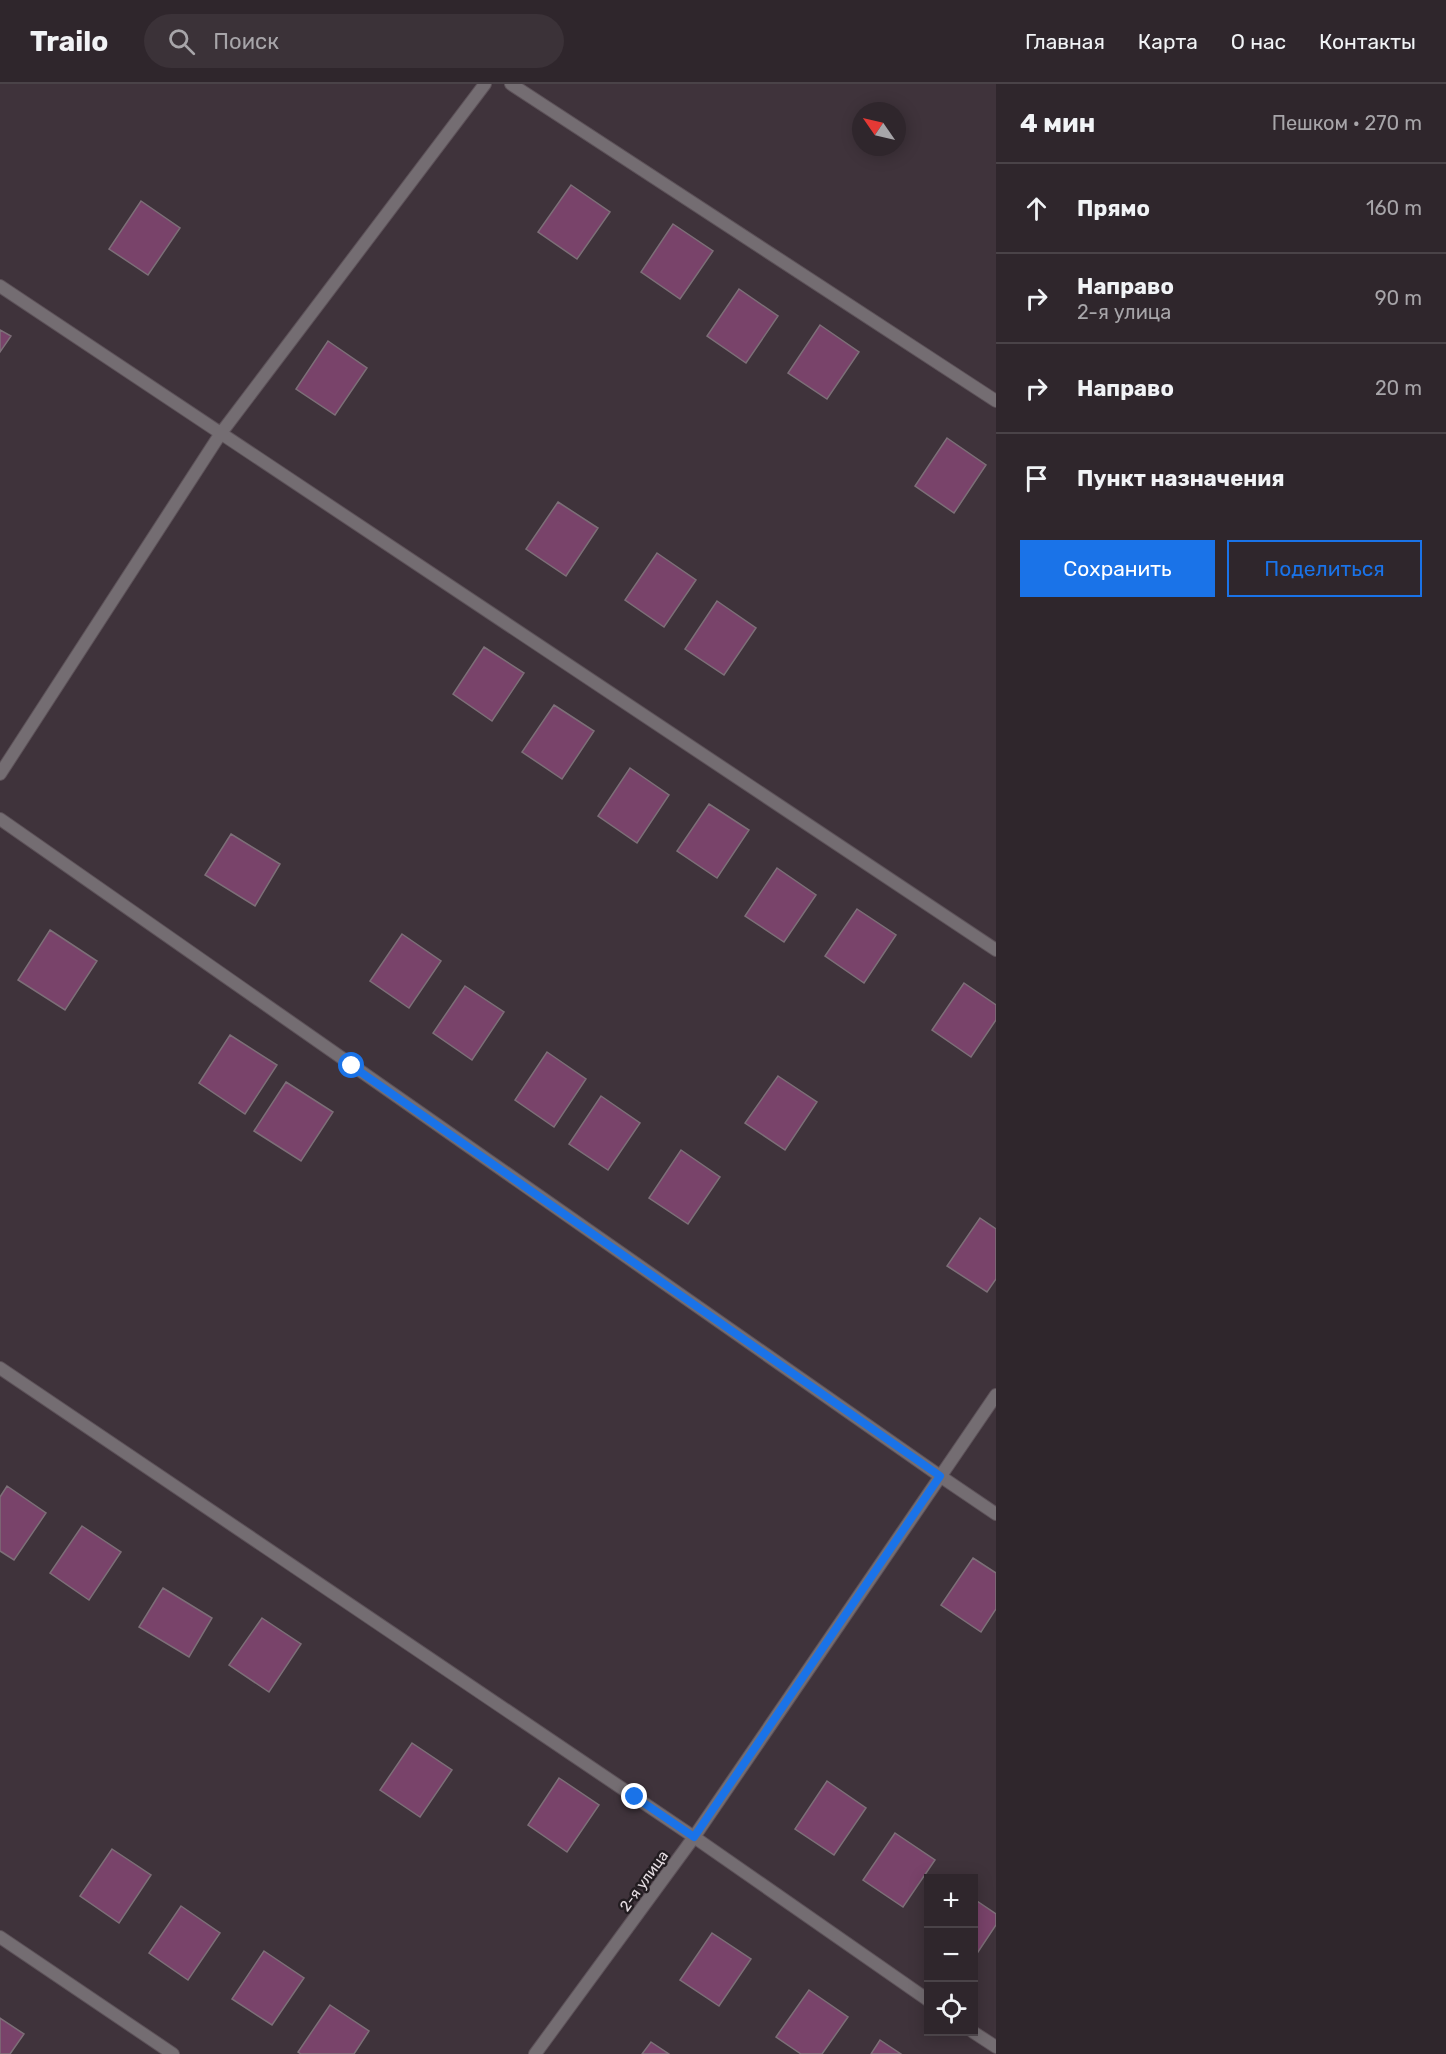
<!DOCTYPE html>
<html lang="ru">
<head>
<meta charset="utf-8">
<style>
  body { margin:0; font-family:Rubik,sans-serif; background:#3b3238; color:#f1f3f6 }
  .controls { position:absolute; right:18px; bottom:18px; display:grid; overflow:hidden; border-radius:0px; box-shadow:0 3px 15px #0003 }
  .controls button { width:54px; height:54px; display:grid; place-items:center; padding:0; border:0; border-bottom:2px solid #4a4348; background:#2f262c; color:#f1f3f6; font:30px sans-serif }
  .compass { position:absolute; left:852px; top:18px; width:54px; height:54px; border-radius:50%; background:#2f262c; box-shadow:0 3px 15px #0003; rotate:304deg }
  .stop { position:absolute; width:18px; height:18px; margin:-14px; border:4px solid #1a73e8; border-radius:50%; background:#fff }
  .stop.end { background:#1a73e8; border-color:#fff; box-shadow:0 2px 6px #0008 }
  .list { margin:0; padding:0; list-style:none }
  h2 { display:flex; justify-content:space-between; align-items:center; height:78px; margin:0; padding:0 24px; font-size:26px }
  h2 small { font-size:20px; font-weight:400; color:#a7a5a9 }
  .list li { display:grid; grid-template-columns:39px 1fr auto; gap:18px; align-items:center; box-sizing:border-box; height:90px; padding:0 24px; border-top:2px solid #4a4348 }
  .list b { display:block; font-size:22px; white-space:nowrap }
  .list p { margin:0; font-size:20px; white-space:nowrap; color:#a7a5a9 }
  .list em { font-size:20px; font-style:normal; color:#a7a5a9 }
  .actions { display:flex; gap:12px; padding:18px 24px }
  .actions a { flex:1; padding:14px 0; border:2px solid #1a73e8; border-radius:0px; text-align:center; font-size:21px; color:#1a73e8 }
  .actions .main { background:#1a73e8; color:#fff }
  .icon { flex:none; width:33px; height:33px; fill:none; stroke:currentColor; stroke-width:2; stroke-linecap:round; stroke-linejoin:round }
  .map { position:relative; flex:none; width:996px; height:1970px; overflow:hidden }
  header { display:flex; align-items:center; gap:36px; box-sizing:border-box; height:84px; padding:0 30px; background:#2f262c; border-bottom:2px solid #4a4348 }
  header strong { font-size:28px }
  nav { display:flex; gap:33px; margin-inline-start:auto; font-size:21px }
  .search { width:420px; height:54px; background:#3b3238; display:flex; align-items:center; gap:15px; box-sizing:border-box; padding:0 21px; border-radius:33px; color:#a7a5a9; font-size:22px }
  main { display:flex }
  aside { flex:1; background:#2f262c }
  .map>svg:first-child { display:block }
</style>
</head>
<body>
<header>
<strong>Trailo</strong>
<div class="search"><svg class="icon" aria-label="search" viewBox="0 0 24 24"><circle cx="10" cy="10" r="6"/><path d="M15 15l6 6"/></svg>Поиск</div>
<nav><a>Главная</a><a>Карта</a><a>О нас</a><a>Контакты</a></nav>
</header>
<main>
<div class="map">
<svg width="996" height="1970" viewBox="0 0 996 1970">
  <rect width="100%" height="100%" fill="#3f333b"/>
  <path fill="#79436a" stroke="#7d6f78" stroke-width="1.5" d="M571 101 610 128 577 175 538 148Z
    M141 117 180 144 148 191 109 165Z
    M673 140 713 167 680 215 641 188Z
    M739 205 778 232 746 279 707 252Z
    M820 241 859 268 827 315 788 289Z
    M0 246 11 252 0 268Z
    M328 257 367 284 335 331 296 305Z
    M947 354 986 381 954 429 915 402Z
    M558 418 598 444 566 492 526 465Z
    M657 469 696 496 664 543 625 516Z
    M717 517 756 544 724 591 685 565Z
    M484 563 524 589 492 637 453 610Z
    M554 621 594 647 562 695 522 668Z
    M630 684 669 711 637 759 598 732Z
    M709 720 749 746 717 794 677 767Z
    M231 750 280 780 255 822 205 791Z
    M777 784 816 811 784 858 745 832Z
    M857 825 896 851 864 899 825 872Z
    M50 846 97 877 65 926 18 896Z
    M402 850 441 877 409 924 370 897Z
    M964 899 996 921V936L971 973 932 946Z
    M465 902 504 928 472 976 433 949Z
    M230 951 277 981 245 1030 199 999Z
    M547 968 586 995 554 1043 515 1016Z
    M778 992 817 1018 785 1066 745 1039Z
    M286 998 333 1028 301 1077 254 1047Z
    M601 1012 640 1039 608 1086 569 1060Z
    M681 1066 720 1093 688 1140 649 1114Z
    M980 1134 996 1145V1195L987 1208 947 1182Z
    M7 1402 46 1429 14 1476 0 1467V1413Z
    M82 1442 121 1468 89 1516 50 1489Z
    M973 1474 996 1489V1525L981 1548 941 1521Z
    M163 1504 212 1534 189 1573 139 1543Z
    M262 1534 301 1560 269 1608 229 1581Z
    M412 1659 452 1686 420 1733 380 1706Z
    M559 1694 599 1721 567 1768 528 1741Z
    M827 1697 866 1724 834 1771 795 1745Z
    M895 1749 935 1776 903 1823 863 1796Z
    M112 1765 151 1791 119 1839 80 1812Z
    M974 1815 996 1830V1841L974 1874Z
    M181 1822 220 1849 188 1896 149 1869Z
    M712 1849 751 1875 719 1922 680 1896Z
    M264 1867 304 1894 272 1941 232 1915Z
    M809 1906 848 1933 822 1970H801L776 1953Z
    M330 1921 369 1947 354 1970H301L298 1968Z
    M0 1934 24 1950 10 1970H0Z
    M880 1956 901 1970H871Z
    M651 1958 669 1970H642Z"/>
  <g fill="none" stroke-linecap="round" stroke-linejoin="round">
    <defs>
      <path id="service" d="M511 0 996 317
        M0 202 996 866
        M0 690 221 349 485 0
        M0 735 940 1392 996 1430
        M0 1284 694 1753 928 1916
        M0 1853 173 1970
        M973 1948 996 1963"/>
      <path id="minor" d="M535 1970 694 1753 996 1311"/>
    </defs>
    <use href="#service" stroke="#5d5259" stroke-width="14"/>
    <use href="#minor" stroke="#5d5259" stroke-width="14"/>
    <use href="#service" stroke="#746d72" stroke-width="12"/>
    <use href="#minor" stroke="#746d72" stroke-width="12"/>
  </g>
  <g fill="none" stroke-linecap="round" stroke-linejoin="round">
    <path stroke="#1a73e8" stroke-width="8" d="M352 982 940 1392 694 1753 635 1713"/>
  </g>
  <g text-anchor="middle" dominant-baseline="central" stroke-width="5" stroke-linejoin="round" paint-order="stroke">
    <g font-size="15" fill="#e5dde2" stroke="#221c20">
      <text transform="translate(644 1797) rotate(-54)">2-я улица</text>
    </g>
  </g>
</svg>
<div class="controls">
<button>+</button>
<button>−</button>
<button><svg class="icon" aria-label="locate" viewBox="0 0 24 24"><circle cx="12" cy="12" r="6"/><path d="M12 2v4M12 18v4M2 12h4M18 12h4"/></svg></button>
</div>
<svg class="compass" viewBox="-18 -18 36 36"><path d="M0-13l5 13h-10z" fill="#e53935"/><path d="M0 13l5-13h-10z" fill="#a7a5a9"/></svg>
<div class="stop" style="left:352px;top:982px"></div>
<div class="stop end" style="left:635px;top:1713px"></div>
</div>
<aside>
<h2>4 мин<small>Пешком · 270 m</small></h2>
<ul class="list">
<li><svg class="icon" aria-label="ahead" viewBox="0 0 24 24"><path d="M12 20V5M6 11l6-6 6 6"/></svg><div><b>Прямо</b></div><em>160 m</em></li>
<li><svg class="icon" aria-label="right" viewBox="0 0 24 24"><path d="M7 20v-9h11M14 6l5 5-5 5"/></svg><div><b>Направо</b><p>2-я улица</p></div><em>90 m</em></li>
<li><svg class="icon" aria-label="right" viewBox="0 0 24 24"><path d="M7 20v-9h11M14 6l5 5-5 5"/></svg><div><b>Направо</b></div><em>20 m</em></li>
<li><svg class="icon" aria-label="arrive" viewBox="0 0 24 24"><path d="M6 21V4h12l-3 4 3 4H6"/></svg><div><b>Пункт назначения</b></div></li>
</ul>
<div class="actions"><a class="main">Сохранить</a><a>Поделиться</a></div>
</aside>
</main>
</body>
</html>
